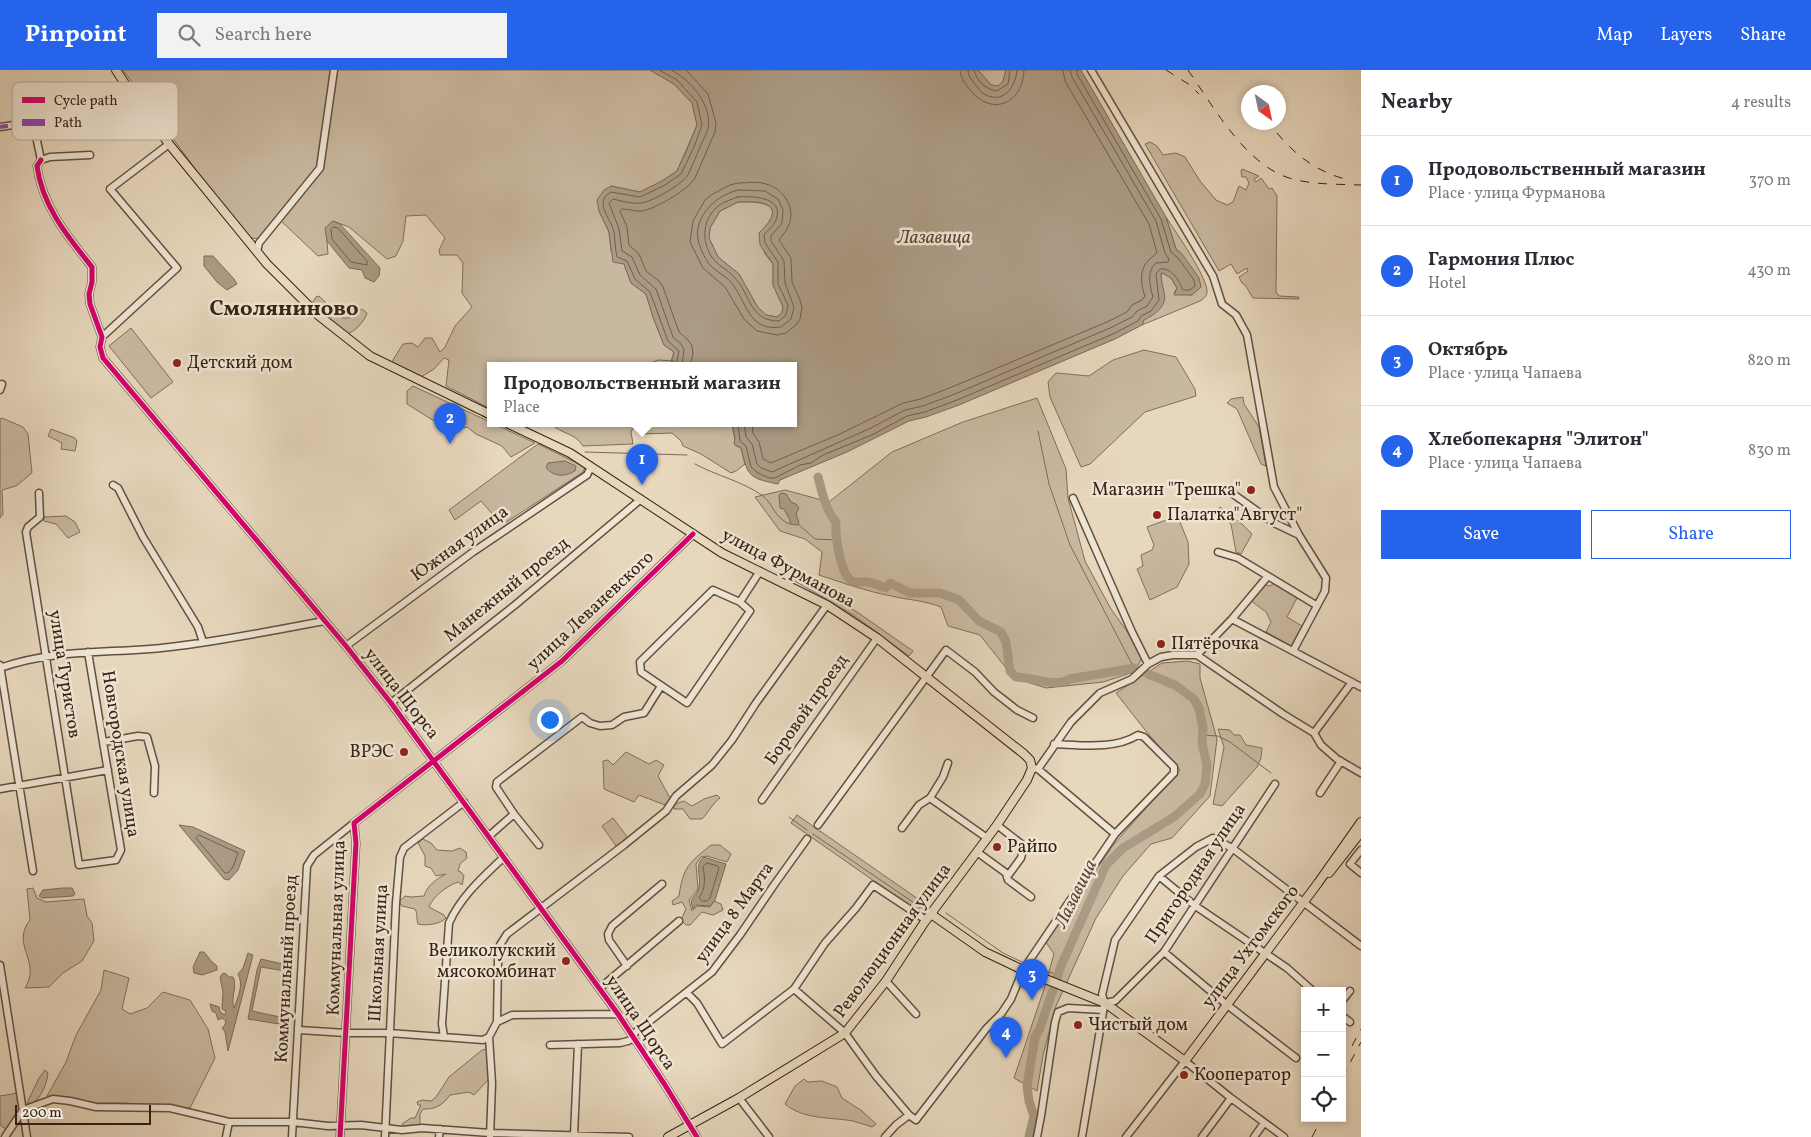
<!DOCTYPE html>
<html lang="en">
<head>
<meta charset="utf-8">
<style>
  body { margin:0; font-family:Vollkorn,serif; background:#f2f2f3; color:#2b2b33 }
  .controls { position:absolute; right:15px; bottom:15px; display:grid; overflow:hidden; border-radius:0px; box-shadow:0 2px 8px #0003 }
  .controls button { width:45px; height:45px; display:grid; place-items:center; padding:0; border:0; border-bottom:1px solid #e1e1e2; background:#fff; color:#2b2b33; font:25px sans-serif }
  .compass { position:absolute; left:1241px; top:15px; width:45px; height:45px; border-radius:50%; background:#fff; box-shadow:0 2px 8px #0003; rotate:147deg }
  .scale { position:absolute; left:15px; bottom:12px; width:136px; box-sizing:border-box; padding-left:5px; border:2px solid #362314; border-top:0; font-size:14px; line-height:18px; white-space:nowrap; color:#362314; -webkit-text-stroke:4px #efe5d4; paint-order:stroke }
  .you { position:absolute; left:549px; top:649px; width:18px; height:18px; margin:-12px; border:4px solid #fff; border-radius:50%; background:#1a73e8; box-shadow:0 0 0 8px #1a73e833 }
  .badge { display:grid; place-items:center; width:32px; height:32px; border-radius:50%; background:#2563eb; color:#fff; font-size:16px; font-weight:700 }
  .pin { position:absolute; translate:-50% -41px; filter:drop-shadow(0 1px 2px #0008) }
  .pin::after { content:''; position:absolute; top:26px; width:18px; height:15px; background:inherit; clip-path:polygon(0 0,100% 0,50% 100%) }
  .popup { position:absolute; left:487px; top:292px; width:310px; height:65px; box-sizing:border-box; display:grid; place-content:center; border-radius:0px; background:#fff; filter:drop-shadow(0 1px 4px #0005); font-size:16px; white-space:nowrap; color:#7c7c81 }
  .popup b { font-size:19px; color:#2b2b33 }
  .popup::after { content:''; position:absolute; left:50%; top:100%; margin-left:-10px; border:10px solid transparent; border-top-color:#fff }
  .list { margin:0; padding:0; list-style:none }
  h2 { display:flex; justify-content:space-between; align-items:center; height:65px; margin:0; padding:0 20px; font-size:21px }
  h2 small { font-size:16px; font-weight:400; color:#7c7c81 }
  .list li { display:grid; grid-template-columns:32px 1fr auto; gap:15px; align-items:center; box-sizing:border-box; height:90px; padding:0 20px; border-top:1px solid #e1e1e2 }
  .list b { display:block; font-size:19px; white-space:nowrap }
  .list p { margin:0; font-size:16px; white-space:nowrap; color:#7c7c81 }
  .list em { font-size:16px; font-style:normal; color:#7c7c81 }
  .actions { display:flex; gap:10px; padding:15px 20px }
  .actions a { flex:1; padding:11px 0; border:1px solid #2563eb; border-radius:0px; text-align:center; font-size:18px; color:#2563eb }
  .actions .main { background:#2563eb; color:#fff }
  .icon { flex:none; width:28px; height:28px; fill:none; stroke:currentColor; stroke-width:2; stroke-linecap:round; stroke-linejoin:round }
  .map { position:relative; flex:none; width:1361px; height:1067px; overflow:hidden }
  header { display:flex; align-items:center; gap:30px; box-sizing:border-box; height:70px; padding:0 25px; background:#2563eb; color:#fff }
  header strong { font-size:24px }
  nav { display:flex; gap:28px; margin-inline-start:auto; font-size:18px }
  .search { width:350px; height:45px; background:#f2f2f3; display:flex; align-items:center; gap:12px; box-sizing:border-box; padding:0 18px; border-radius:0px; color:#7c7c81; font-size:19px }
  main { display:flex }
  aside { flex:1; background:#fff }
  .map>svg:first-child { display:block }
</style>
</head>
<body>
<header>
<strong>Pinpoint</strong>
<div class="search"><svg class="icon" aria-label="search" viewBox="0 0 24 24"><circle cx="10" cy="10" r="6"/><path d="M15 15l6 6"/></svg>Search here</div>
<nav><a>Map</a><a>Layers</a><a>Share</a></nav>
</header>
<main>
<div class="map">
<svg width="1361" height="1067" viewBox="0 0 1361 1067">
  <rect width="100%" height="100%" fill="#e7d7bd"/>
  <filter id="stains"><feTurbulence type="fractalNoise" baseFrequency=".004" numOctaves="4"/><feColorMatrix values="0 0 0 0 .2 0 0 0 0 .09 0 0 0 0 .02 0 0 0 .5 -.17"/></filter>
  <radialGradient id="worn" r=".72"><stop offset=".6" stop-color="#630" stop-opacity="0"/><stop offset="1" stop-color="#630" stop-opacity=".3"/></radialGradient>
  <path fill="#c9b8a0" stroke="#806e5a" d="M123 0H650L674 14 692 33 697 55 677 101 662 111 640 122 611 116 599 141 609 162 611 181 624 194 631 213 646 224 653 247 664 275 674 282 670 296H491V339L446 316 449 290 444 288 434 299 421 307 391 293 403 274 412 273 418 277 425 268H432L440 282 445 277 455 256 472 237 462 223 463 193 457 185H440L439 180 445 168 426 145 406 146 403 171 396 186 387 189 349 157 333 151 326 158 328 184 318 186 279 149 260 169 251 168 239 159Z
    M978 0H1006L1003 11 998 16 991 15Z
    M1150 72 1157 76 1163 85 1176 83 1185 87 1200 111 1216 130 1227 135 1233 132 1239 116 1246 120 1249 113 1246 107H1242L1241 101 1242 99 1259 106 1254 109 1256 112 1261 108 1269 119 1272 118 1277 126 1276 222 1279 226 1299 227V229L1253 228 1245 215 1242 213 1239 207 1248 201 1247 198 1237 204 1231 194 1219 201 1145 74Z
    M738 132C748 132 782 130 770 150 768 154 763 159 759 163L765 184 773 194V215L783 237 782 243 777 247 766 245 757 236 739 204 718 187 709 168 710 158 720 141Z
    M1166 147C1175 161 1209 209 1207 223 1206 227 1203 229 1200 231L1142 255 1144 250 1164 222 1161 217V203H1163L1171 208 1177 218 1174 223 1192 225 1182 184 1176 179Z
    M319 226 342 248H349L362 239 367 243C365 251 354 263 346 264L318 241 313 232 316 227Z
    M131 258 173 312 151 328 109 276Z
    M1144 280 1176 287 1195 319 1196 326 1145 342 1090 394 1081 397 1050 327 1048 312 1056 303 1089 306 1113 290Z
    M413 316 535 373 511 387 502 376 476 364 467 357 450 361 407 334V321Z
    M1243 327 1244 334 1259 357 1266 396 1261 394 1237 339 1227 333 1231 329Z
    M1037 328 1066 399 1068 428 1085 491 1111 539 1131 567 1142 588 1134 602 1103 612 1046 618 1014 608 980 565 948 556 941 537C923 530 908 530 891 526 866 521 843 513 819 505L822 482 805 469 780 461 755 427 785 420 829 432 892 382 963 352Z
    M2 348 23 357 28 364 32 403 16 416 2 420 3 444 0 448V349Z
    M551 354H732L736 376 741 378 745 394 736 401 731 403 701 384 683 376 681 371 672 363 642 364 637 357 633 358 631 362 633 374 583 376C574 362 563 365 551 354Z
    M51 359 75 368 77 371 75 381 61 379 62 373 48 366Z
    M538 374 585 397 583 402 502 455 481 431 455 450 449 440Z
    M1220 437 1242 454 1252 464 1241 484 1236 482 1231 454 1217 441Z
    M66 446 75 452 80 462 68 468 56 454 44 451V447Z
    M1169 449 1180 452 1188 472 1189 494 1177 517 1150 530 1137 499 1143 496 1141 485 1152 480 1154 475 1147 457Z
    M799 505 857 542 913 581 909 586 853 545 795 511Z
    M1274 513 1297 528 1287 547 1302 556 1291 576 1266 562 1271 552 1266 542 1250 530 1266 515 1270 516Z
    M1188 591 1200 594V608L1217 669 1210 726 1172 768 1151 774 1123 806 1096 848 1056 936 1043 985 1037 1021 1014 1008 1044 919 1054 884 1046 872 1114 774 1180 700 1145 660 1116 623 1162 593Z
    M1218 659 1230 660 1234 665H1240L1246 675 1262 678 1261 688 1257 697 1222 736 1213 734 1224 677Z
    M626 682 649 694 656 690 664 695 658 706 670 728 665 735 639 725 634 732 604 719 603 691 608 690 613 695Z
    M717 725 720 728C712 734 709 742 702 749H690L683 739H674V736L678 733 684 731 692 736 704 729Z
    M797 745 921 831 922 835 917 841 791 753Z
    M613 748 628 768 616 776 602 756Z
    M423 769 431 773 437 780 452 781 460 778 466 782 467 788 460 794 458 801 461 802 464 806 462 815 458 812C447 816 433 826 429 837L444 845 446 848C441 854 426 856 418 854 416 849 418 844 415 839L402 836 399 832 405 826 411 827 424 826C427 816 436 809 446 804L436 806 431 798 425 796V786L418 773Z
    M711 775H720L731 784 727 792 707 786 701 787 696 794 698 819 689 830 692 841 697 836 710 837 714 831 721 834 723 840 713 845 702 842 690 855H686L681 850 686 839 682 832 673 835 672 831 679 826C683 797 689 793 711 775Z
    M33 818 37 828 46 832 84 829 87 846 92 853 94 871 82 891 63 903 49 917 25 918C42 891 10 875 30 850L27 819Z
    M104 900 129 908 122 939 130 944 147 938 163 922 190 930 208 959 215 988 190 1038 125 1033H94L57 1026H47L66 992 76 965 101 920Z
    M487 979 490 1008 474 1025 469 1022 450 1025C444 1034 435 1040 423 1039L420 1044V1055H413L404 1058 402 1054 411 1048H415L421 1035H418L417 1032 422 1030 431 1031 436 1027 449 1007 482 980Z
    M45 1000 48 1003C47 1014 41 1028 32 1034L27 1033 39 1008Z
    M804 1009 808 1012 822 1011 837 1017 842 1028 862 1041 876 1054 872 1057C866 1055 860 1053 853 1051 831 1047 804 1050 785 1034L795 1016Z
    M18 1023 21 1040 7 1060 0 1055V1026Z"/>
  <path fill="#ab9a84" stroke="#7c6a57" fill-rule="evenodd" d="M650 0H978L991 15 998 16 1003 11 1006 0H1081L1166 147 1176 179 1182 184 1199 208 1201 217 1192 225H1174L1177 218 1171 208 1163 203H1161C1161 212 1163 215 1164 223 1168 236 1154 245 1144 250L1142 255 1115 269 959 335 926 347 909 351 847 382 780 410 778 414C749 408 748 407 741 378L734 374 735 367 732 354H793V296H670L674 282 664 275 653 247 646 224 631 213 624 194 613 192 609 162 599 141 597 130 604 120 611 116 640 122 662 111 677 101 689 75 697 55 692 33 674 14ZM738 132C748 131 782 130 770 150 768 154 763 159 759 163L760 175 773 194V215L783 237 782 243 777 247 766 245 757 236 739 204 718 187 709 168 710 158 720 141Z
    M333 151 340 154 380 198 379 206 374 212 365 208 362 200 349 198 327 171 325 158Z
    M204 186H213L234 209 237 214 227 220 217 212 204 196Z
    M565 391 576 396 575 401C564 407 555 407 546 398L548 393Z
    M781 423 786 424 791 432 796 434 799 438 796 444 799 453 798 455 790 454V450L784 439 780 438 779 425Z
    M179 755 193 757 245 781 238 800 229 810 224 809Z
    M704 787 726 794 715 830 710 836 696 835 693 839 691 831C693 827 697 824 698 820 703 809 693 795 704 787Z
    M63 818H72L75 824 73 826 42 828 39 826 43 820Z
    M200 882H204L212 892 217 896V900L202 905 194 903 193 897Z
    M248 883 253 885 228 981 225 962 222 958 225 955 226 951 222 948 218 950 216 943 212 941 210 934 219 937 220 942 225 945 226 941 222 939 223 922 220 907 223 903 226 904 229 907H233C238 916 230 928 234 938 238 927 244 915 238 904L243 898Z
    M261 889 287 895 285 901 261 897 252 941 280 947 279 954 248 949 257 900Z"/>
  <g fill="none" stroke-linecap="round" stroke-linejoin="round">
    <path stroke="#705e4c" stroke-width="1" d="M659 0 677 10 697 32 702 55 694 77 681 104 665 115 640 127 611 122C593 132 611 148 614 162 615 170 615 178 617 187L627 191 635 209 650 222 668 271 679 281 676 296
      M671 0C691 10 713 36 708 59L688 105C682 114 651 133 640 133 632 134 621 131 613 129L609 133 619 159 622 181 632 187 640 205 656 219 673 267 681 274 684 279 682 296
      M686 0 708 24 716 53 715 62 695 108C688 120 655 139 642 141 636 142 629 139 622 139L620 141 627 157 629 175 639 184 646 201 659 211 663 217 679 262 688 270 692 276 693 284 690 296
      M960 0C961 9 965 14 971 21 993 47 1023 33 1024 0
      M968 0C968 6 971 9 975 14 978 18 981 23 986 25 1004 34 1016 16 1017 0
      M974 0C976 11 987 20 997 21L1008 14 1010 0
      M739 113C747 113 758 111 766 114 784 119 797 139 788 157 786 162 782 165 779 170L791 188 792 212 800 230 802 237 800 249 796 255 786 263 777 265 757 261 744 249 725 217 703 198 690 172 693 151 705 130 711 125 730 115Z
      M739 120 765 121 778 129 783 140 782 153 771 166V171L784 191 785 213 794 237 791 249 781 257C747 262 747 230 730 211 724 205 715 201 709 194 705 188 699 177 698 169 694 146 717 124 739 120Z
      M737 127C751 126 785 126 776 150 774 156 768 160 764 165L765 173 778 192V214L788 235 786 245 779 251C749 251 751 225 735 208 730 201 720 197 714 190 702 175 701 152 716 138 721 133 730 130 737 127Z
      M334 157 338 158 367 191V195L351 192 332 169 331 160Z
      M738 354 740 371 746 376 751 397 758 403 769 408H775L800 395 811 393 823 385 874 364 907 346 925 342 957 330 1113 264 1138 251 1141 246 1151 241 1159 230 1156 204 1160 199C1172 197 1179 211 1183 220H1190L1195 216 1194 210 1178 188 1171 182 1161 149 1077 4V0
      M744 354 746 367 752 374 757 394 761 398 772 402 871 358 905 340 923 336 955 324 1110 258 1132 247 1137 241 1147 236 1153 227C1150 216 1146 202 1156 193L1168 192 1169 189 1165 183 1156 151 1072 7 1070 0
      M752 354 753 363 759 372 763 389 771 393 840 364 903 333 921 329 952 317 1107 252 1127 242 1132 235 1142 230 1145 226C1141 216 1139 199 1148 191 1150 188 1154 186 1157 183L1149 154 1065 11 1063 0
      M199 765 238 783 233 797 228 803H225L196 768Z
      M707 793 718 796 719 798 710 828 707 831H702L699 828C706 818 705 808 703 797Z"/>
    <path stroke="#7c6a57" stroke-width="1" d="M643 296 658 290 674 291
      M459 334 474 342
      M482 346 491 350
      M498 354 570 387
      M1038 361 1049 414 1070 475 1134 598
      M585 382 687 385
      M695 394C717 406 742 411 763 426 774 435 773 446 789 454
      M799 455 815 469 837 470
      M1202 665 1218 666 1230 672 1271 703
      M789 747 807 760
      M813 764 923 839
      M946 843 1003 883 1022 892
      M1037 898 1058 905"/>
    <path stroke="#ab9a84" stroke-width="9" d="M818 407C822 422 826 441 836 452 835 464 840 505 852 511 857 514 862 511 867 512 873 512 880 516 886 518L890 513 910 523H940L959 530 979 551 1001 562 1006 572 1010 601 1016 607C1032 607 1056 618 1070 609L1134 598
      M1029 1067 1034 1046 1029 1031 1027 1016 1035 967 1040 958 1061 896 1106 795 1123 778 1174 747 1200 724 1205 714 1207 695 1202 673 1203 658 1199 638 1194 629 1175 615 1148 604"/>
    <defs>
      <path id="minor" d="M1091 0 1213 206 1222 234 1236 245 1247 265 1274 417 1299 465 1326 508 1325 521 1293 581
        M33 52 41 90
        M0 57 83 44
        M41 90 37 96C42 136 68 167 92 197V212L89 224 90 234 102 267 100 277 103 288 346 576 391 633 618 944 665 1015 697 1067
        M41 90 50 87 90 85
        M257 182 259 173 320 98 334 0
        M102 267 177 198 110 119 169 74
        M0 320 2 314
        M113 415 118 418 143 467 198 557 203 572
        M1226 419 1274 453 1299 465
        M39 423 40 447 28 457 26 462 79 795 116 790 121 780 88 582
        M1073 428 1132 562 1148 594
        M1218 482 1238 488 1316 535
        M713 520 740 532 750 541 687 633 641 602 640 592Z
        M740 532 760 501
        M1232 549 1361 617
        M346 576 473 482 587 405 591 397
        M1197 585 1283 644 1314 663 1321 675 1337 689 1361 703
        M0 595 33 801
        M0 598C55 578 114 584 170 577 222 571 274 560 325 551
        M391 633 515 535 641 429
        M1314 663 1352 612
        M104 672 138 666 147 667 155 696 154 723
        M1032 698 1038 699 1071 652 1100 623 1132 609 1148 594 1161 587 1173 585H1197L1232 549 1268 506
        M1038 699 1115 764
        M0 719 108 700
        M1320 723 1341 691
        M930 728 987 768
        M762 730 877 568
        M514 744 539 775
        M818 755 946 580 975 602 994 622 1017 640 1033 648
        M997 755 1024 776 1021 788 1007 807
        M902 758 919 735 930 728 943 707 948 693
        M489 766 514 744 496 717 497 712 582 647 590 653 600 656 612 655 624 647 644 643 661 616
        M1361 780 1350 794 1361 803
        M977 782 1006 803 1008 810 1031 827
        M1159 806 1194 835 1287 898 1313 921
        M1164 882 1226 934 1296 988
        M0 895 27 1067
        M627 896 609 870 608 864 612 856 662 814
        M886 911 916 944
        M600 918 679 851
        M794 919 845 963 876 1006 909 1045
        M687 923 697 933 722 974 794 919 825 873 856 838 873 815 926 850
        M1342 931 1350 921
        M1105 933 1102 925 1115 870 1159 806 1196 777 1213 768 1232 778 1361 876
        M1105 933 1115 931 1164 882 1275 714
        M1342 946 1350 952
        M497 952 512 945 618 944
        M299 960 346 963H389L483 970 489 967
        M632 965 712 902 740 865 774 815 807 769
        M444 967 442 954 449 853C461 826 483 807 504 787
        M550 975 620 973 628 971 634 968
        M739 1028 769 1067
        M574 1065 578 974
        M5 1067 23 1040 53 1029 70 1031 96 1037 170 1038 229 1052H293L328 1056 361 1055 402 1060 422 1058 490 1063 629 1067
        M226 1067 229 1052
        M292 1067 307 796 314 785 354 753
        M340 1067 356 773 354 753 562 591 693 464
        M385 1067 396 833 400 787 404 778 464 732
        M439 1067 440 1059
        M490 1067 492 1013 489 967 497 952 498 890 500 875 507 864 624 775 666 741 676 726 712 695 732 670 756 633 827 535
        M885 1067 896 1055 909 1045 916 1050 986 959 1001 944 1011 929 1023 900 1115 764 1174 703V697L1144 667 1138 665C1114 680 1081 675 1054 674
        M1037 1067 1041 1046 1055 952 1058 942 1068 938 1103 940
        M1082 1067 1104 936
        M1126 1067 1185 991 1231 1028 1284 1067
        M1202 1067 1231 1028
        M1254 1067 1264 1053"/>
      <path id="major" d="M116 0 131 23 169 74 267 194 318 245 370 286 491 345
        M509 354 570 383 722 483 827 535 877 568 1024 684 1030 690 1032 698 1027 710 997 755 924 853 886 911 845 963 739 1028 668 1067
        M1329 803 1361 762
        M931 844 985 882 1023 900 1105 933 1185 991 1318 813 1361 752"/>
    </defs>
    <use href="#minor" stroke="#62503e" stroke-width="9"/>
    <use href="#major" stroke="#362314" stroke-width="10"/>
    <use href="#minor" stroke="#efe5d4" stroke-width="6"/>
    <use href="#major" stroke="#e7d7bd" stroke-width="8"/>
    <path stroke="#362314" stroke-width="1" stroke-dasharray="9 9" stroke-linecap="butt" d="M1166 0 1190 15 1199 24
      M1188 0C1213 36 1245 94 1289 108 1312 115 1337 114 1361 115
      M1277 63C1297 87 1319 103 1349 110
      M1352 976 1361 959
      M1342 1008 1361 972
      M1312 1067 1322 1048"/>
    <path stroke="#8e44ad" stroke-width="4" stroke-dasharray="8 4" stroke-linecap="butt" d="M0 57 83 44"/>
    <defs>
      <path id="cycleway" d="M41 90 37 96C42 136 68 167 92 197V212L89 224 90 234 102 267 100 277 103 288 346 576 391 633 618 944 665 1015 697 1067
        M340 1067 356 773 354 753 562 591 693 464"/>
    </defs>
    <use href="#cycleway" stroke="#efe5d4" stroke-width="8"/>
    <use href="#cycleway" stroke="#d6006c" stroke-width="5"/>
  </g>
  <g fill="#8f2418" stroke="#efe5d4" stroke-width="2">
    <circle cx="177" cy="293" r="5"/>
    <circle cx="1251" cy="420" r="5"/>
    <circle cx="1157" cy="445" r="5"/>
    <circle cx="1161" cy="574" r="5"/>
    <circle cx="404" cy="682" r="5"/>
    <circle cx="997" cy="777" r="5"/>
    <circle cx="566" cy="891" r="5"/>
    <circle cx="1078" cy="955" r="5"/>
    <circle cx="1184" cy="1005" r="5"/>
  </g>
  <g text-anchor="middle" dominant-baseline="central" stroke-width="5" stroke-linejoin="round" paint-order="stroke">
    <g font-size="18" fill="#362314" stroke="#efe5d4" text-anchor="start">
      <text x="187" y="293">Детский дом</text>
      <text x="1241" y="420" text-anchor="end">Магазин "Трешка"</text>
      <text x="1167" y="445">Палатка"Август"</text>
      <text x="1171" y="574">Пятёрочка</text>
      <text x="394" y="682" text-anchor="end">ВРЭС</text>
      <text x="1007" y="777">Райпо</text>
      <text x="556" y="881" text-anchor="end">Великолукский<tspan x="556" dy="21">мясокомбинат</tspan></text>
      <text x="1088" y="955">Чистый дом</text>
      <text x="1194" y="1005">Кооператор</text>
    </g>
    <g font-size="18" fill="#362314" stroke="#efe5d4">
      <text transform="translate(460 474) rotate(-36)">Южная улица</text>
      <text transform="translate(788 499) rotate(28)">улица Фурманова</text>
      <text transform="translate(507 520) rotate(-39)">Манежный проезд</text>
      <text transform="translate(591 541) rotate(-43)">улица Леваневского</text>
      <text transform="translate(64 604) rotate(81)">улица Туристов</text>
      <text transform="translate(401 624) rotate(52)">улица Щорса</text>
      <text transform="translate(807 640) rotate(-55)">Боровой проезд</text>
      <text transform="translate(120 684) rotate(81)">Новгородская улица</text>
      <text transform="translate(1196 804) rotate(-56)">Пригородная улица</text>
      <text transform="translate(735 843) rotate(-54)">улица 8 Марта</text>
      <text transform="translate(337 858) rotate(-88)">Коммунальная улица</text>
      <text transform="translate(893 871) rotate(-54)">Революционная улица</text>
      <text transform="translate(1251 877) rotate(-53)">улица Ухтомского</text>
      <text transform="translate(379 883) rotate(-87)">Школьная улица</text>
      <text transform="translate(287 899) rotate(-87)">Коммунальный проезд</text>
      <text transform="translate(640 953) rotate(56)">улица Щорса</text>
    </g>
    <g font-size="19" font-style="italic" fill="#594736" stroke="#efe5d4">
      <text x="934" y="168">Лазавица</text>
      <text transform="translate(1076 824) rotate(-64)">Лазавица</text>
    </g>
    <g font-size="22" font-weight="bold" fill="#362314" stroke="#efe5d4">
      <text x="284" y="239">Смоляниново</text>
    </g>
  </g>
  <rect x="12" y="12" width="166" height="58" rx="8" fill="#efe5d4" stroke="#b8ab9a" stroke-width="1"/>
  <rect x="22" y="27" width="23" height="6" fill="#d6006c"/>
  <rect x="22" y="49" width="23" height="7" fill="#8e44ad"/>
  <g font-size="14" fill="#362314">
    <text x="54" y="35">Cycle path</text>
    <text x="54" y="57">Path</text>
  </g>
  <rect width="100%" height="100%" filter="url(#stains)"/>
  <rect width="100%" height="100%" fill="url(#worn)"/>
</svg>
<div class="controls">
<button>+</button>
<button>−</button>
<button><svg class="icon" aria-label="locate" viewBox="0 0 24 24"><circle cx="12" cy="12" r="6"/><path d="M12 2v4M12 18v4M2 12h4M18 12h4"/></svg></button>
</div>
<svg class="compass" viewBox="-18 -18 36 36"><path d="M0-13l5 13h-10z" fill="#e53935"/><path d="M0 13l5-13h-10z" fill="#7c7c81"/></svg>
<div class="scale">200 m</div>
<div class="you"></div>
<div class="pin badge" style="left:642px;top:415px">1</div>
<div class="popup"><b>Продовольственный магазин</b>Place</div>
<div class="pin badge" style="left:450px;top:374px">2</div>
<div class="pin badge" style="left:1032px;top:930px">3</div>
<div class="pin badge" style="left:1006px;top:988px">4</div>
</div>
<aside>
<h2>Nearby<small>4 results</small></h2>
<ul class="list">
<li><span class="badge">1</span><div><b>Продовольственный магазин</b><p>Place · улица Фурманова</p></div><em>370 m</em></li>
<li><span class="badge">2</span><div><b>Гармония Плюс</b><p>Hotel</p></div><em>430 m</em></li>
<li><span class="badge">3</span><div><b>Октябрь</b><p>Place · улица Чапаева</p></div><em>820 m</em></li>
<li><span class="badge">4</span><div><b>Хлебопекарня &quot;Элитон&quot;</b><p>Place · улица Чапаева</p></div><em>830 m</em></li>
</ul>
<div class="actions"><a class="main">Save</a><a>Share</a></div>
</aside>
</main>
</body>
</html>
